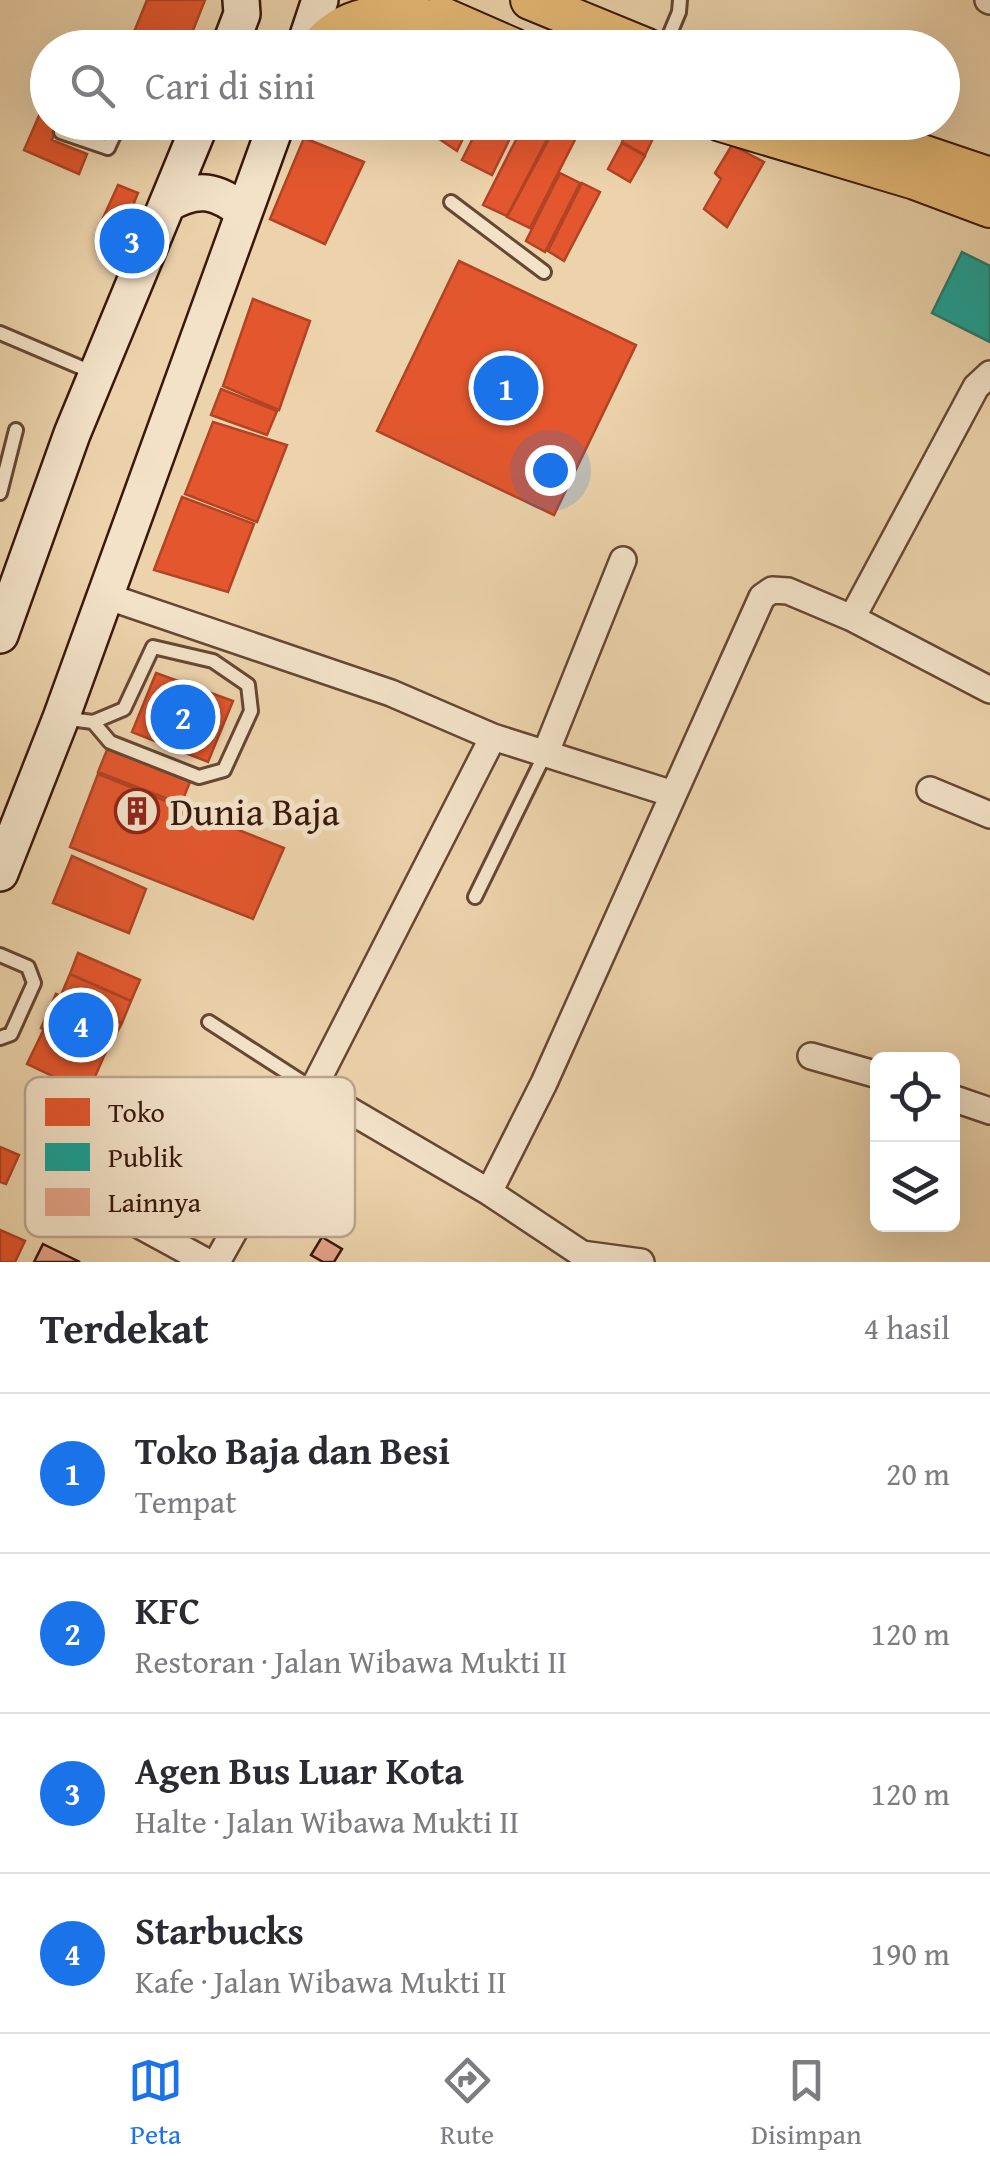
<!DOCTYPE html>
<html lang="id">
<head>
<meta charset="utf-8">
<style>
  body { margin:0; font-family:"Gentium Book Plus",serif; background:#f2f2f3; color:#2b2b33 }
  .controls { position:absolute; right:30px; bottom:30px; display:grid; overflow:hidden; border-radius:15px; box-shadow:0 10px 40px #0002 }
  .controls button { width:90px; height:90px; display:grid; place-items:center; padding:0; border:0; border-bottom:2px solid #e1e1e2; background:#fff; color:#2b2b33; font:50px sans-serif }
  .you { position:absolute; left:550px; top:470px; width:35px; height:35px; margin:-25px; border:8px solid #fff; border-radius:50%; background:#1a73e8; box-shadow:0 0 0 15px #1a73e833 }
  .badge { display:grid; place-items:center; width:65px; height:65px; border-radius:50%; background:#1a73e8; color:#fff; font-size:32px; font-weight:700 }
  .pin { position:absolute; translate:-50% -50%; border:5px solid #fff; box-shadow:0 2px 10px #0006 }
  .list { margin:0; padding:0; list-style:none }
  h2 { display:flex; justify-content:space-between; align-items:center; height:130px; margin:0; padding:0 40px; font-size:42px }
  h2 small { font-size:32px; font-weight:400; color:#7c7c81 }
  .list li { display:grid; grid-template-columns:65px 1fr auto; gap:30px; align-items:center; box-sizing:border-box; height:160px; padding:0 40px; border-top:2px solid #e1e1e2 }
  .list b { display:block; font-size:38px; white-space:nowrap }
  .list p { margin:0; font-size:32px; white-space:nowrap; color:#7c7c81 }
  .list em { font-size:32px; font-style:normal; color:#7c7c81 }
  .icon { flex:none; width:55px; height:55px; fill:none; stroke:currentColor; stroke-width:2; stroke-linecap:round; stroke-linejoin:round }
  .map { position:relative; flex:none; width:990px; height:1262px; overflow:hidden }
  .search { position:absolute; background:#fff; box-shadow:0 10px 40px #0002; left:30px; right:30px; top:30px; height:110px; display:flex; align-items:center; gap:25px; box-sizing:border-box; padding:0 35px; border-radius:55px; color:#7c7c81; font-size:38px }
  .sheet { height:770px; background:#fff }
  nav { display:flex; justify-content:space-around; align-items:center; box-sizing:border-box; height:140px; border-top:2px solid #e1e1e2; background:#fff; font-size:28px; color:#7c7c81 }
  nav a { display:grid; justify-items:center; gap:5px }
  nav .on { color:#1a73e8 }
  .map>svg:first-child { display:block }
</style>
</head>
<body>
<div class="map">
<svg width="990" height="1262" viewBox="0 0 990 1262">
  <rect width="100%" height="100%" fill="#ecd3ab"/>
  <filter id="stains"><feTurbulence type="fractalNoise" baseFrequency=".002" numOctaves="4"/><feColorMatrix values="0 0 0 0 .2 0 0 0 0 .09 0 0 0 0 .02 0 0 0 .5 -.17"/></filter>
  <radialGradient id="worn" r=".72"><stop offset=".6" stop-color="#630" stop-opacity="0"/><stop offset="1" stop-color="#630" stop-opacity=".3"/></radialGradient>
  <path fill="#e4572e" stroke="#b14424" stroke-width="2.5" d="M147 0H205L186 48H170L134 32Z
    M48 95V122H58L52 140 87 154 79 174 24 150Z
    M434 122H471L457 151 429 132Z
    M481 122H518L492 175 462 160Z
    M525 122H556L507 216 483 205Z
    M558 122H584L530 228 507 217Z
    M633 122 659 126 645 155 622 142Z
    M304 138 364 162 325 244 270 219Z
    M622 143 645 156 630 182 608 169Z
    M732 145 764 162 727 227 704 209 721 179 715 173Z
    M560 173 580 183 545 252 526 241Z
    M582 183 600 192 564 261 548 251Z
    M118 185 138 193 124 227 103 218Z
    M459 261 636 345 554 515 377 431Z
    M253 299 310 321 279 410 223 386Z
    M221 389 277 411 267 435 211 415Z
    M213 422 287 445 257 522 185 494Z
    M182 497 254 524 228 592 154 570Z
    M156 673 233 701 208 762 132 732Z
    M109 745 192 777 181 804 98 772Z
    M98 774 284 848 253 919 70 847Z
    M72 856 146 889 129 933 53 903Z
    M78 953 140 980 131 1001 70 974Z
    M70 974 131 1001 122 1023 61 995Z
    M56 994 122 1023 104 1056 41 1028Z
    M44 1029 104 1056 88 1093 27 1064Z
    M0 1147 19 1155 6 1184 0 1182Z
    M0 1230 25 1241 15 1262H0Z"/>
  <path fill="#17a398" stroke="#22796e" stroke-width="2.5" d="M962 252 990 266V342L932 313Z"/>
  <path fill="#e5a489" stroke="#3a180b" stroke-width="2.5" d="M322 1237 342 1249 334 1262H323L311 1255Z
    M43 1244 80 1262H34Z"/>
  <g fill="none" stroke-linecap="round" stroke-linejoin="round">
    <defs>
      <path id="lane" d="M664 48 679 12 680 0
        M154 122 192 139
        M61 132 108 148 120 122
        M451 202 544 272
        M0 333 94 373
        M0 493 16 430
        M61 718 93 722 124 709 153 647 213 661 248 685 251 711 224 770 199 777 110 742 93 722
        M475 897 546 752
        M0 955 28 967 34 983 11 1034 0 1038
        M209 1022 313 1089"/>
      <path id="street" d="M988 0 990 1
        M103 595 391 693 493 737 673 794
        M852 618 976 387 990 374
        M546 752 623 560
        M930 790 990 815
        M811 1056 878 1075
        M313 1089 489 1192 582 1254 641 1262
        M952 1098 990 1111
        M73 1189 207 1262
        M489 1192 544 1083 762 597 772 590 788 591 852 618 990 690
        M217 1262 313 1089 493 737"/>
      <path id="secondary" d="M229 48 242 14 241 0
        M304 48 320 0
        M167 204C198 186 217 190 244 212
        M0 635 72 434 201 122
        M0 873 61 718 277 122"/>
      <path id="primary" d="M530 0 647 48
        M441 16 514 48
        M318 48C356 1 411 16 463 26
        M721 122 915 180 990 208
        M827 122 990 177"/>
    </defs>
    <use href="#lane" stroke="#664733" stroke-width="18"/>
    <use href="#street" stroke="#664733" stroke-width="30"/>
    <use href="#secondary" stroke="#3a180b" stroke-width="40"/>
    <use href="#primary" stroke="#3a180b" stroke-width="42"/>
    <use href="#lane" stroke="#f3e2c8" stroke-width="12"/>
    <use href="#street" stroke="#f3e2c8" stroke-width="25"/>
    <use href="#secondary" stroke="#f3e2c8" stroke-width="35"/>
    <use href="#primary" stroke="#e6ba76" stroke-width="38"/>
  </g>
  <defs>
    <symbol id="building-ring" viewBox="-11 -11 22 22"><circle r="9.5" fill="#f3e2c8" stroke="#8f2418" stroke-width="1.5"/><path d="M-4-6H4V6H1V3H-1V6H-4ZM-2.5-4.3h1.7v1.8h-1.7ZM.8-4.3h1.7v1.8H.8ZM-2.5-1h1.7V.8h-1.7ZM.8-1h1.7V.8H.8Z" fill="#8f2418"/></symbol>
  </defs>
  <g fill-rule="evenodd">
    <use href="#building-ring" x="112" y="786" width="50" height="50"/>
  </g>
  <g text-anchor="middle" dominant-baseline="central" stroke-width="10" stroke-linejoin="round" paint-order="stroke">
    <g font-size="38" fill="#3a180b" stroke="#f3e2c8" text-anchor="start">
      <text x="170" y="811">Dunia Baja</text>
    </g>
  </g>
  <rect x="25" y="1077" width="330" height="160" rx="15" fill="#f3e2c8" stroke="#bca58f" stroke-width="2.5"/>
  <rect x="45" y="1098" width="45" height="28" fill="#e4572e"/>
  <rect x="45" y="1143" width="45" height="28" fill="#17a398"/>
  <rect x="45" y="1188" width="45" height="28" fill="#e5a489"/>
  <g font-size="28" fill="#3a180b">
    <text x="108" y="1122">Toko</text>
    <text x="108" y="1167">Publik</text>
    <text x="108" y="1212">Lainnya</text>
  </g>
  <rect width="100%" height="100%" filter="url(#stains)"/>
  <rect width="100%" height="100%" fill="url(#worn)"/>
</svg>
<div class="controls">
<button><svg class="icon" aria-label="locate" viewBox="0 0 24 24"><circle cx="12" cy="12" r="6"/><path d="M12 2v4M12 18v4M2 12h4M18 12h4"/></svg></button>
<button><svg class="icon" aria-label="layers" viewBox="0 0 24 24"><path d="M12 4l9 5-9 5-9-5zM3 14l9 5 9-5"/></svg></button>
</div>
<div class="you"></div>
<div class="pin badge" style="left:506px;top:388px">1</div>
<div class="pin badge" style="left:183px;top:717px">2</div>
<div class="pin badge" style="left:132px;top:241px">3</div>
<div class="pin badge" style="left:81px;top:1025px">4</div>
<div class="search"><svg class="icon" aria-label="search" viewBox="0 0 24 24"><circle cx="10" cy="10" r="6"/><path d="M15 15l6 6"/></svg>Cari di sini</div>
</div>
<section class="sheet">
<h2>Terdekat<small>4 hasil</small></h2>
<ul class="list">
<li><span class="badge">1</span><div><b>Toko Baja dan Besi</b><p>Tempat</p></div><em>20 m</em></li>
<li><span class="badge">2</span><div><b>KFC</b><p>Restoran · Jalan Wibawa Mukti II</p></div><em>120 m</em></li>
<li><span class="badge">3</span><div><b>Agen Bus Luar Kota</b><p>Halte · Jalan Wibawa Mukti II</p></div><em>120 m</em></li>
<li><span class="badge">4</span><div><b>Starbucks</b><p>Kafe · Jalan Wibawa Mukti II</p></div><em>190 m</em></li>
</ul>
</section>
<nav>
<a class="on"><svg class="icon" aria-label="map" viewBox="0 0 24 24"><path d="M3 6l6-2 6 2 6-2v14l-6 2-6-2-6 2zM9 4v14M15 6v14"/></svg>Peta</a>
<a><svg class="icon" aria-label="directions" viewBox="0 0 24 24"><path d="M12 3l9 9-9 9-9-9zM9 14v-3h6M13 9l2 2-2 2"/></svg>Rute</a>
<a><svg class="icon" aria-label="saved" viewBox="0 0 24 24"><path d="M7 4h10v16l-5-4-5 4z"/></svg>Disimpan</a>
</nav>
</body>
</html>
